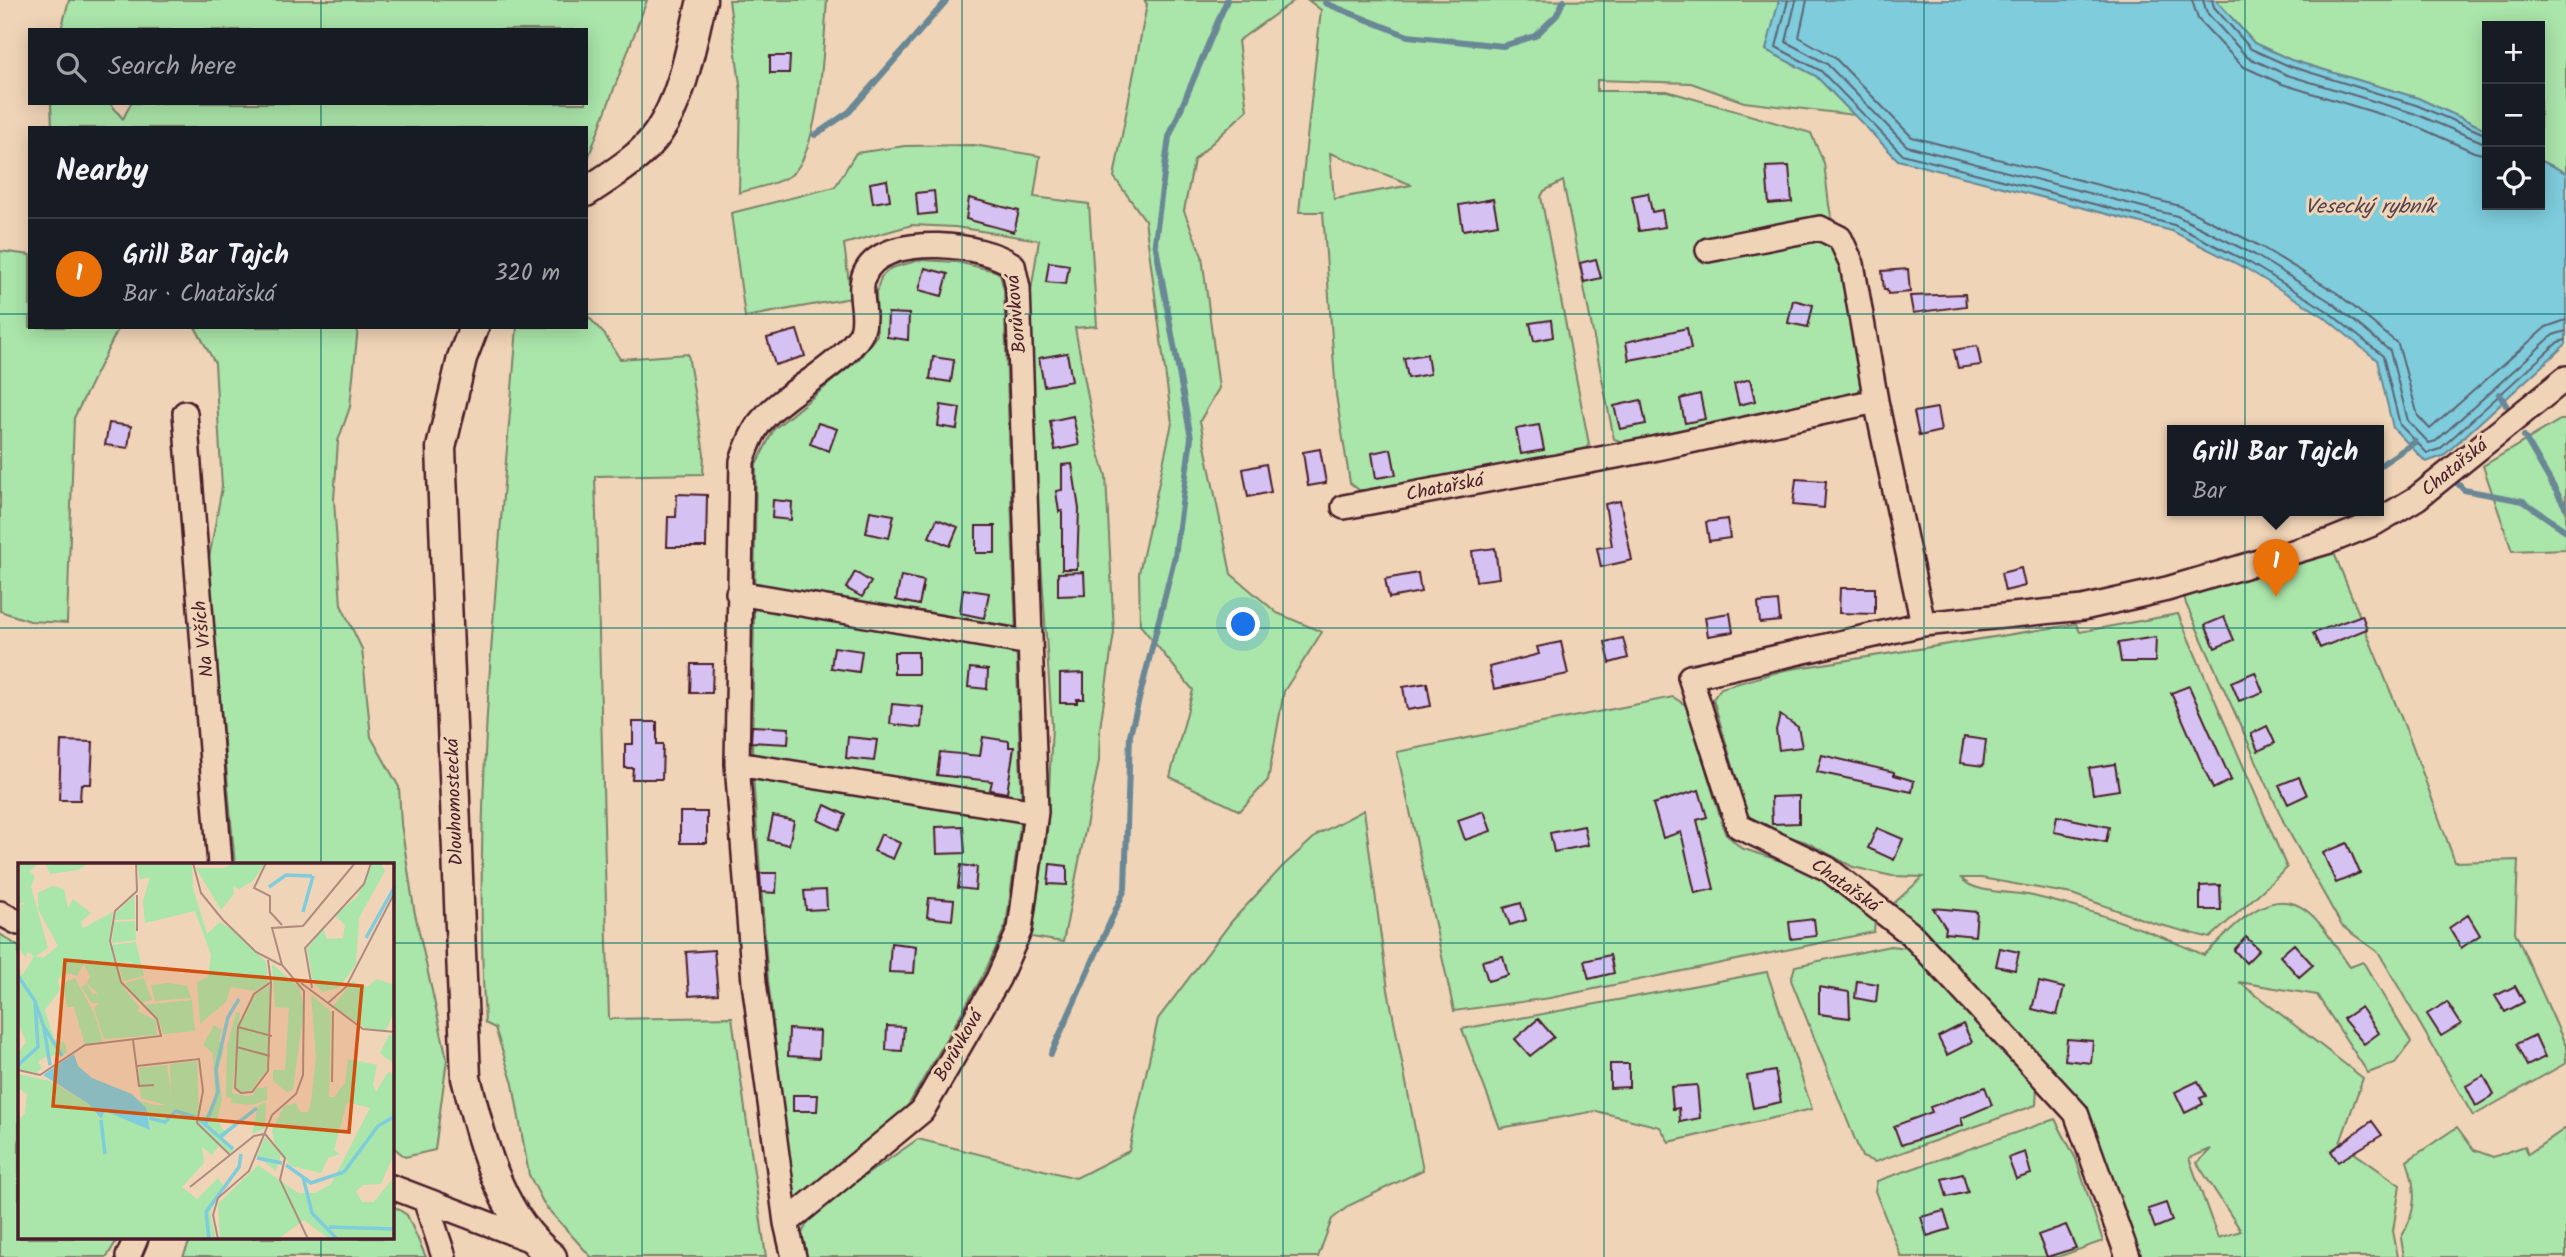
<!DOCTYPE html>
<html lang="en">
<head>
<meta charset="utf-8">
<style>
  body { margin:0; font-family:Kalam,sans-serif; background:#242831; color:#f1f3f6 }
  .controls { position:absolute; right:21px; top:21px; display:grid; overflow:hidden; border-radius:0px; box-shadow:0 4px 18px #0003 }
  .controls button { width:63px; height:63px; display:grid; place-items:center; padding:0; border:0; border-bottom:2px solid #363941; background:#171b24; color:#f1f3f6; font:35px sans-serif }
  .you { position:absolute; left:1244px; top:625px; width:24px; height:24px; margin:-18px; border:5px solid #fff; border-radius:50%; background:#1a73e8; box-shadow:0 0 0 10px #1a73e833 }
  .badge { display:grid; place-items:center; width:46px; height:46px; border-radius:50%; background:#ea580c; color:#fff; font-size:23px; font-weight:700 }
  .pin { position:absolute; translate:-50% -58px; filter:drop-shadow(0 2px 4px #0008) }
  .pin::after { content:''; position:absolute; top:37px; width:24px; height:21px; background:inherit; clip-path:polygon(0 0,100% 0,50% 100%) }
  .popup { position:absolute; left:2167px; top:425px; width:217px; height:91px; box-sizing:border-box; display:grid; place-content:center; border-radius:0px; background:#171b24; filter:drop-shadow(0 2px 5px #0005); font-size:23px; white-space:nowrap; color:#9ea1a6 }
  .popup b { font-size:26px; color:#f1f3f6 }
  .popup::after { content:''; position:absolute; left:50%; top:100%; margin-left:-14px; border:14px solid transparent; border-top-color:#171b24 }
  .list { margin:0; padding:0; list-style:none }
  h2 { display:flex; justify-content:space-between; align-items:center; height:91px; margin:0; padding:0 28px; font-size:30px }
  h2 small { font-size:23px; font-weight:400; color:#9ea1a6 }
  .list li { display:grid; grid-template-columns:46px 1fr auto; gap:21px; align-items:center; box-sizing:border-box; height:112px; padding:0 28px; border-top:2px solid #363941 }
  .list b { display:block; font-size:26px; white-space:nowrap }
  .list p { margin:0; font-size:23px; white-space:nowrap; color:#9ea1a6 }
  .list em { font-size:23px; font-style:normal; color:#9ea1a6 }
  .icon { flex:none; width:38px; height:38px; fill:none; stroke:currentColor; stroke-width:2; stroke-linecap:round; stroke-linejoin:round }
  .map { position:relative; flex:none; width:2566px; height:1257px; overflow:hidden }
  .search { position:absolute; background:#171b24; box-shadow:0 4px 18px #0003; left:28px; top:28px; width:560px; height:77px; display:flex; align-items:center; gap:18px; box-sizing:border-box; padding:0 24px; border-radius:0px; color:#9ea1a6; font-size:26px }
  .panel { position:absolute; background:#171b24; box-shadow:0 4px 18px #0003; left:28px; top:126px; width:560px; height:203px; border-radius:0px }
  .map>svg:first-child { display:block }
</style>
</head>
<body>
<div class="map">
<svg width="2566" height="1257" viewBox="0 0 2566 1257">
  <rect width="100%" height="100%" fill="#f0d4b7"/>
  <filter id="ink" filterUnits="userSpaceOnUse"><feTurbulence type="fractalNoise" baseFrequency=".0143" numOctaves="2"/><feDisplacementMap in="SourceGraphic" scale="14" xChannelSelector="R" yChannelSelector="G"/><feConvolveMatrix kernelMatrix="1 2 1 2 8 2 1 2 1" color-interpolation-filters="sRGB"/></filter>
  <g filter="url(#ink)">
    <path fill="#aae5aa" stroke="#7a826a" stroke-width="2" fill-rule="evenodd" d="M69 0H647L586 164V128H236V124L235 128H52L51 103H110L123 119 131 103H586V30H61Z
      M729 0H827C824 37 821 152 791 175 778 184 754 188 739 193L741 92Z
      M1144 0H1295L1238 41 1247 110 1194 160 1184 211 1202 256 1219 388 1200 421 1231 574 1277 613 1322 632 1284 691 1268 780 1240 811 1170 777 1193 690 1140 625 1139 573 1172 423 1145 220 1114 177 1147 4Z
      M1308 0 1781 1 1766 50 1816 76 1854 115 1744 102 1691 83 1597 80V91H1667L1811 133 1824 163 1829 205 1863 384 1855 396 1626 443 1614 439 1563 181 1544 191 1541 197 1589 444 1584 451 1379 490H1359L1350 483 1336 395 1323 212H1299L1321 10ZM1330 153 1410 184 1411 185 1334 199Z
      M2216 0H2566V173L2540 160V26H2487V130L2418 98 2291 60 2254 43Z
      M974 145 1040 156 1034 197 1089 204 1097 326 1075 328 1098 450 1106 476 1114 632 1100 728 1099 761 1063 942 1031 937 1047 834 1052 726 1030 393 1031 291 1039 240 955 227 912 225 844 244 851 298 745 317 731 213 835 187 856 153 905 146Z
      M0 251 30 255V327H119L74 418 67 623 30 621 0 611Z
      M920 260 957 262 995 271 1000 274 1004 290 1022 812 1006 925 985 972 909 1104 891 1126 794 1200 768 980 752 763 756 465 774 429 859 359 877 335 876 293 881 277 891 268Z
      M586 314 605 335 620 359 688 354 704 454 703 474 595 476 609 1019 732 1017 766 1257H591L545 1206 529 1175 513 1084 495 1028 485 1023C472 791 499 558 517 327H586Z
      M195 327H358L350 407 338 441 334 500 341 605 362 649 371 737 399 787 401 824 414 909 447 1059 435 1150 405 1157 392 1146V865H235L208 564 222 487 215 363Z
      M2560 420H2566V549L2512 551 2483 466Z
      M2332 548 2412 744 2455 862 2518 860 2515 932 2566 1046V1063L2473 1116 2379 953 2342 926 2285 825 2186 604 2184 595Z
      M2178 614 2287 868 2210 938 2153 923 2072 894 1981 878H1961C1975 895 2013 891 2033 896 2092 910 2149 930 2204 955 2231 931 2269 881 2307 911 2324 924 2337 950 2350 967L2363 962 2411 1042 2395 1063 2368 1073 2317 995 2239 982 2363 1078 2340 1143 2400 1185 2393 1231 2398 1257H2141L2094 1127 2045 1066 1892 905 1923 877 1892 876 1853 867 1806 842 1759 827 1747 814 1713 699 1721 688 1785 670 2076 624 2080 632ZM2211 1149 2197 1163 2241 1231 2218 1238 2189 1158Z
      M1673 697 1687 706 1725 833 1741 848 1821 874 1875 920 1874 932 1550 998 1454 1011 1397 752Z
      M1364 810 1388 990 1423 1170 1350 1205 1332 1219 1318 1257H807L802 1233 814 1211 918 1139 1076 1178 1129 1151 1158 1019 1232 921 1283 866 1318 834Z
      M0 934 19 947V1238H118L107 1257H0Z
      M1890 946 1907 948 1962 999 2037 1087 2036 1105 1875 1162 1862 1157 1791 980 1795 966Z
      M1767 972 1812 1109 1669 1142 1660 1127 1596 1111 1500 1128 1462 1029Z
      M2055 1119 2076 1159 2103 1241 2058 1257H1901L1875 1191 1877 1181Z
      M2457 1127 2474 1150 2493 1157 2525 1146 2528 1154 2566 1128V1257H2404L2401 1238C2417 1211 2417 1190 2407 1161Z
      M392 1205 407 1215 426 1257H183L191 1238H392Z"/>
    <path fill="#7eccdc" stroke="#698795" stroke-width="2" d="M1779 0H2216L2254 43 2291 60 2418 98 2487 130V205H2540V160L2566 173V344L2443 456 2426 462 2393 428 2377 360 2323 316 2247 269 2172 231 1898 160 1816 76 1766 50Z"/>
    <g fill="none" stroke-linecap="round" stroke-linejoin="round">
      <path stroke="#5f6472" stroke-width="2" d="M1788 0 1776 47 1821 71 1902 154 2174 225 2250 263 2326 310 2383 356 2400 425 2427 453 2440 449 2558 342 2566 340
        M1796 0 1786 42 1827 64 1907 146 2177 216 2255 255 2331 302 2390 351 2408 421 2429 443 2436 441 2553 335 2566 331
        M1807 0 1799 37 1834 57 1912 137 2180 206 2260 246 2337 293 2398 344 2418 416 2430 429 2546 327 2566 320
        M2192 0 2198 19 2242 66 2282 84 2409 123 2474 152 2487 155
        M2203 0 2207 13 2247 57 2287 75 2413 113 2487 144
        M2212 0 2214 7 2251 49 2289 66 2416 105 2487 135"/>
      <path stroke="#698795" stroke-width="6" d="M1325 3 1408 36 1503 46 1535 36 1556 16 1564 0
        M815 135 849 112 947 0
        M2499 394 2506 405
        M2524 436 2566 508
        M2379 466 2415 442
        M2451 477 2464 490 2523 501 2566 531
        M2266 512 2269 511
        M1051 1054 1125 889 1130 735 1175 556 1191 438 1155 242 1169 137 1227 0"/>
    </g>
    <path fill="#d5c1f2" stroke="#4a1f2b" stroke-width="2" d="M770 56H790L789 73H770Z
      M1789 166 1792 202 1769 204 1766 167Z
      M887 180 890 200 873 203 870 183Z
      M934 191 936 213 918 215 916 193Z
      M1648 193 1652 212 1662 210 1665 227 1639 231 1632 196Z
      M969 198 1019 211 1014 232 966 219Z
      M1493 199 1498 224 1463 230 1459 205Z
      M1596 259 1601 278 1584 282 1580 263Z
      M1049 262 1069 265 1066 284 1046 282Z
      M925 268 948 274 942 296 919 290Z
      M1908 269 1910 292 1888 294 1887 290H1884L1882 271Z
      M1965 294 1966 306 1913 313 1910 296Z
      M1793 300 1813 305 1808 327 1788 323Z
      M888 313 909 314 908 340 887 337Z
      M1551 320 1553 337 1534 341 1530 323Z
      M1687 328 1691 349 1629 360 1626 342Z
      M797 330 805 356 775 365 767 338Z
      M1977 346 1981 365 1958 368 1954 350Z
      M1067 353 1072 381 1044 386 1039 358Z
      M1427 354 1430 374 1408 378 1404 358Z
      M933 357 954 360 951 382 930 379Z
      M1750 379 1755 401 1739 405 1734 384Z
      M1700 394 1705 419 1685 423 1680 399Z
      M1641 400 1646 424 1620 429 1614 406Z
      M941 405 960 408 957 429 938 426Z
      M1937 408 1941 431 1919 436 1914 412Z
      M1073 416 1079 445 1055 450 1050 421Z
      M109 423 131 426 128 448 105 445Z
      M818 423 837 429 829 451 810 444Z
      M1539 425 1544 450 1521 454 1516 429Z
      M1320 449 1326 483 1308 486 1303 452Z
      M1391 449 1396 475 1376 478 1372 453Z
      M1072 464 1079 509 1077 569H1062V511L1059 512 1056 491 1062 490V465Z
      M1266 464 1271 492 1248 497 1243 469Z
      M1796 479 1826 481 1824 508 1793 505Z
      M677 494 707 495 706 547H667L668 517H676Z
      M773 500 792 502 791 520 772 518Z
      M1620 501 1632 560 1601 567 1597 548 1612 546 1605 504Z
      M870 511 894 515 889 538 866 533Z
      M937 519 958 527 950 546 929 537Z
      M1727 519 1730 538 1709 541 1706 522Z
      M976 526H995V553H976Z
      M1495 548 1499 578 1476 581 1472 551Z
      M2021 568 2025 586 2005 591 2001 573Z
      M855 572 871 582 862 597 846 588Z
      M1084 572 1085 595 1058 596V573Z
      M1418 573 1421 592 1389 598 1385 579Z
      M901 576 924 581 919 605 896 600Z
      M1840 588H1875V614L1839 613Z
      M963 589 989 593 984 618 960 613Z
      M1778 601 1780 621 1760 623 1758 603Z
      M1730 613 1733 632 1708 636 1705 617Z
      M2362 615 2367 629 2320 648 2313 633Z
      M2224 617 2234 640 2215 648 2205 625Z
      M2156 637 2155 662H2121L2118 643Z
      M1623 638 1628 658 1610 663 1605 642Z
      M1561 642 1568 674 1494 689 1489 667 1539 654 1537 647Z
      M834 647 862 651 859 672 831 668Z
      M894 652H918V674H894Z
      M691 664H713L712 693H690Z
      M970 668 988 670 987 689 968 687Z
      M2255 672 2263 692 2239 701 2231 682Z
      M1084 673V699H1077V703H1060V674Z
      M1427 683 1431 706 1407 710 1403 687Z
      M2189 686 2231 780 2213 789 2171 693Z
      M892 704 923 707 921 728 890 724Z
      M1780 715 1798 727 1802 747 1779 750 1776 730Z
      M633 722H657V744H663L662 779H632L633 768H625V744H633Z
      M752 726 789 728 788 744 751 742Z
      M2267 726 2275 743 2258 751 2251 734Z
      M848 737 877 740 874 761 846 758Z
      M983 737 1009 741V747H1014L1007 793 990 790 992 781 937 775 940 752 980 756Z
      M1964 737 1986 740 1983 766 1960 763Z
      M61 741 93 742 91 784H81L80 800H59Z
      M1822 755 1894 772V775L1914 781 1912 792 1817 772Z
      M2115 764 2119 790 2093 794 2089 768Z
      M2299 777 2307 795 2288 804 2279 785Z
      M1699 790 1707 817 1697 820 1714 889 1695 893 1681 832 1663 838 1653 804Z
      M1799 796V823L1772 824 1771 797Z
      M825 805 846 815 839 830 818 820Z
      M1484 811 1491 831 1465 840 1458 820Z
      M680 812H707V843H680Z
      M773 816 794 821 789 845 768 840Z
      M2057 816 2109 827 2106 842 2054 832Z
      M963 826 965 853 937 854 936 827Z
      M1584 826 1588 845 1554 852 1550 833Z
      M1877 828 1903 839 1894 860 1868 848Z
      M881 834 900 843 893 859 874 851Z
      M2347 843 2360 873 2336 883 2323 853Z
      M1050 864 1067 866V885L1048 884Z
      M961 865 977 867 975 890 958 888Z
      M760 873H777L776 893 761 892Z
      M2220 885 2221 910H2200V886Z
      M826 890 827 909 806 910 804 891Z
      M929 898 954 900 952 920 927 917Z
      M1521 903 1526 920 1510 925 1504 908Z
      M1933 908 1977 912 1975 936 1945 933 1946 928Z
      M2468 915 2480 935 2461 948 2449 928Z
      M1814 919 1816 936 1791 939 1789 922Z
      M2246 937 2259 950 2246 963 2234 950Z
      M891 943 916 946 914 973 889 972Z
      M2294 944 2313 965 2299 977 2280 956Z
      M2000 948 2019 952 2015 970 1996 966Z
      M714 950 718 994 689 996 686 952Z
      M1610 955 1614 973 1589 979 1584 961Z
      M1503 956 1508 975 1488 981 1482 961Z
      M1857 981 1878 984 1876 1002 1855 998Z
      M2039 982 2064 988 2057 1015 2032 1009Z
      M2515 986 2524 1002 2505 1012 2495 996Z
      M1819 987 1849 992 1850 1018 1819 1014Z
      M2447 1002 2461 1024 2441 1036 2427 1014Z
      M2361 1007 2379 1033 2364 1044 2343 1019Z
      M1538 1019 1554 1037 1530 1056 1515 1039Z
      M1963 1024 1972 1042 1947 1055 1938 1037Z
      M887 1026 904 1027 902 1051 886 1050Z
      M789 1029 820 1031 819 1058 788 1056Z
      M2535 1035 2545 1057 2527 1066 2516 1044Z
      M2067 1039 2093 1041 2091 1063 2065 1060Z
      M1610 1064H1629V1087L1610 1088Z
      M1775 1071 1781 1102 1753 1108 1747 1076Z
      M2484 1076 2494 1095 2476 1106 2466 1086Z
      M2198 1081 2206 1096 2200 1098 2203 1104 2185 1113 2175 1092Z
      M1697 1085 1700 1118 1680 1122 1679 1108 1673 1109 1671 1087Z
      M1985 1087 1992 1105 1961 1118 1963 1125 1901 1145 1894 1126 1932 1112 1930 1107Z
      M793 1095H818L817 1111H793Z
      M2372 1121 2382 1135 2338 1162 2331 1151Z
      M2025 1152 2031 1174 2016 1179 2008 1158Z
      M1963 1174 1968 1192 1947 1197 1942 1179Z
      M2166 1203 2172 1221 2155 1228 2148 1209Z
      M1944 1211 1950 1229 1927 1236 1921 1217Z
      M2066 1225 2076 1248 2047 1257 2038 1235Z"/>
    <g fill="none" stroke-linecap="round" stroke-linejoin="round">
      <defs>
        <path id="minor" d="M1708 250 1820 228 1840 238 1852 264 1876 401 1923 624
          M185 413 220 865
          M1344 507 1648 450 1876 401
          M738 593 1030 643
          M737 764 1036 812
          M0 913 19 923
          M392 1187 531 1240
          M426 1202 444 1257
          M786 1223 754 982 737 764 742 461C747 447 753 430 763 419 788 391 825 375 850 348 853 344 861 336 862 331 869 311 854 288 868 268 893 233 983 244 1013 265L1018 288 1036 812 1020 929 998 979 922 1111 786 1223 794 1257
          M128 1257 136 1238
          M2128 1257 2076 1113 1912 935 1828 869 1738 826 1690 677 1923 624 2083 608 2167 589 2330 541 2375 523 2417 498 2566 378"/>
        <path id="tertiary" d="M586 192C610 176 641 158 658 133 684 95 691 44 702 0
          M474 327 462 358 441 448 466 1078C483 1143 497 1213 552 1257"/>
      </defs>
      <use href="#minor" stroke="#4a1f2b" stroke-width="28"/>
      <use href="#tertiary" stroke="#4a1f2b" stroke-width="33"/>
      <use href="#minor" stroke="#f0d4b7" stroke-width="23"/>
      <use href="#tertiary" stroke="#f0d4b7" stroke-width="28"/>
    </g>
  </g>
  <path fill="none" stroke="#0f766e" stroke-width="2" stroke-opacity="0.55" d="M321 0V30M642 0V1257M962 0V1257M1283 0V1257M1604 0V1257M1924 0V1257M2245 0V1257M321 103V128M0 314H30M586 314H2566M321 327V865M0 628H2566M0 943H19M392 943H2566M321 1238V1257"/>
  <g text-anchor="middle" dominant-baseline="central" stroke-width="6" stroke-linejoin="round" paint-order="stroke">
    <g font-size="19" fill="#4a1f2b" stroke="#f0d4b7">
      <text transform="translate(1017 314) rotate(-95)">Borůvková</text>
      <text transform="translate(2455 468) rotate(-39)">Chatařská</text>
      <text transform="translate(1445 488) rotate(-11)">Chatařská</text>
      <text transform="translate(204 639) rotate(-96)">Na Vrších</text>
      <text transform="translate(455 802) rotate(-92)">Dlouhomostecká</text>
      <text transform="translate(1845 886) rotate(35)">Chatařská</text>
      <text transform="translate(959 1046) rotate(-60)">Borůvková</text>
    </g>
    <g font-size="21" font-style="italic" fill="#54424e" stroke="#f0d4b7">
      <text x="2370" y="207">Vesecký rybník</text>
    </g>
  </g>
  <g transform="translate(18 863)">
    <rect width="376" height="376" fill="#f0d4b7"/>
    <path d="M0 0H22L11 8 17 13 13 24 30 85 18 93 25 95 40 83 20 46V30L34 23 46 26 50 45 55 36 73 50 63 59 65 65 95 49 91 78 106 125 122 145 119 148 138 157 139 172 86 176 76 145 82 140H74L63 124 69 121 74 130 81 132 69 120 72 113 66 101 59 113 50 110 40 116 42 127 27 147 36 176 47 180 49 190 27 194 20 199 24 205 18 210 0 207V190L8 179 0 159V99L4 113 16 93 9 89 8 95 0 84V42L9 53 2 43 8 39 0 41ZM27 0H71L60 7 32 11ZM119 0H174L175 25 189 71 202 59 217 69 248 99 250 120 237 128 213 124 208 139 182 161 179 119 190 114 193 92 177 48 127 60 125 38 132 14 122 17ZM218 0H247L235 18 221 26 215 23 216 31 203 47 178 5H205ZM354 0H363L367 8 341 55 338 101 321 125 304 129 295 119 289 86 305 65 309 76 325 75 327 62 317 52 339 34ZM116 33 117 56 97 57 98 50ZM117 58 118 77 94 80 96 59ZM118 79 126 113 105 118 101 104 116 99 100 100 94 82ZM254 101 281 124 286 145 275 226 269 229 255 218V207H267L271 145 257 144ZM57 115 76 150 85 178 67 182 56 144H49L45 120ZM126 115 134 137 122 140 107 120ZM359 116 376 122V148L368 168 347 165 315 143 335 118 349 124ZM150 120 169 123 173 135 137 138 133 122ZM252 122 249 207 232 228 223 229 218 225 221 164 237 132ZM293 131 313 149 311 234H316L327 220 330 196 359 202 355 221 358 229 370 209 376 210V291L363 321 345 322 338 328 344 339H356L376 314V376H311L286 357 260 376H202L200 341 240 302 280 330H297L313 321 352 245 329 239 316 287 322 291 310 295 303 310 273 303 256 279 254 267 266 243 278 240 282 249H290L293 239 298 195ZM174 137 177 168 145 171 140 155 124 142ZM218 149 222 150 214 230 228 233 236 232V226L249 224V237L234 242 213 240 214 235 208 234 209 184ZM196 162 204 167 201 177 206 185 200 208 204 237 199 257 209 272 202 277 216 288 212 290 201 283 194 292 184 284 186 300 164 324 179 336 200 315 205 322 192 350 198 376H0V251L3 255 7 250 9 231 0 225V211L32 218 71 241 82 256 87 247 133 265 118 237 137 242H148L123 235 120 205 149 202 153 232 152 201 179 198 181 256 189 251 197 232 195 190 185 182ZM376 171H377L376 201 362 190 371 172ZM248 239 247 265 234 271 240 243ZM247 274 263 292 258 308 239 293Z" fill="#aae5aa"/>
    <path d="M56 191 60 203 74 215 114 231 128 245 132 267 87 248 83 256 71 241 25 212Z" fill="#7eccdc"/>
    <path fill="none" stroke="#7eccdc" stroke-width="3.5" d="M251 24 268 12 294 13M285 49 295 13M348 75 377 23M0 113 17 138 20 184 0 202M17 139 26 164 44 193M26 165 32 202M131 255 147 259 158 248 177 254M83 257 87 291M182 257 215 286M188 260 200 229 198 206 210 154 221 136M203 273 239 245M239 295 264 300M268 302 285 314 294 350 319 376M285 314 293 320 326 309 360 263 377 253M311 364 377 366M191 376 188 349 221 304 223 291"/>
    <path fill="none" stroke="#ae8c7f" stroke-width="2" d="M175 0 183 30 205 57 238 89 263 102M248 0 236 25 252 33V49L264 62M119 32V68M250 97 253 119 236 131 220 164 217 225 223 230 234 229 250 208 253 119M283 120 345 166 377 169M294 125 287 85 346 21 353 0M310 140 328 124 377 29M220 164 254 173M115 177 121 223 136 222M219 184 252 193M119 203 181 196 185 228 179 260 212 292M0 207 22 212 67 182 143 173 139 156 103 119 92 78 97 48 119 28 118 0M314 219 315 148M247 271 267 295 262 317 290 376M172 324 236 273 246 271M200 376 195 352 200 335 231 308 254 252 278 231 285 212 286 128 264 102 254 65 285 63 337 0"/>
    <path fill="#d05011" fill-opacity="0.15" stroke="#d05011" stroke-width="3.5" d="M47 97 344 123 331 269 35 243Z"/>
    <rect width="376" height="376" fill="none" stroke="#4a1f2b" stroke-width="3.5"/>
  </g>
</svg>
<div class="controls">
<button>+</button>
<button>−</button>
<button><svg class="icon" aria-label="locate" viewBox="0 0 24 24"><circle cx="12" cy="12" r="6"/><path d="M12 2v4M12 18v4M2 12h4M18 12h4"/></svg></button>
</div>
<div class="you"></div>
<div class="pin badge" style="left:2276px;top:597px;background:#e8710a">1</div>
<div class="popup"><b>Grill Bar Tajch</b>Bar</div>
<div class="search"><svg class="icon" aria-label="search" viewBox="0 0 24 24"><circle cx="10" cy="10" r="6"/><path d="M15 15l6 6"/></svg>Search here</div>
<section class="panel">
<h2>Nearby<small></small></h2>
<ul class="list">
<li><span class="badge" style="background:#e8710a">1</span><div><b>Grill Bar Tajch</b><p>Bar · Chatařská</p></div><em>320 m</em></li>
</ul>
</section>
</div>
</body>
</html>
